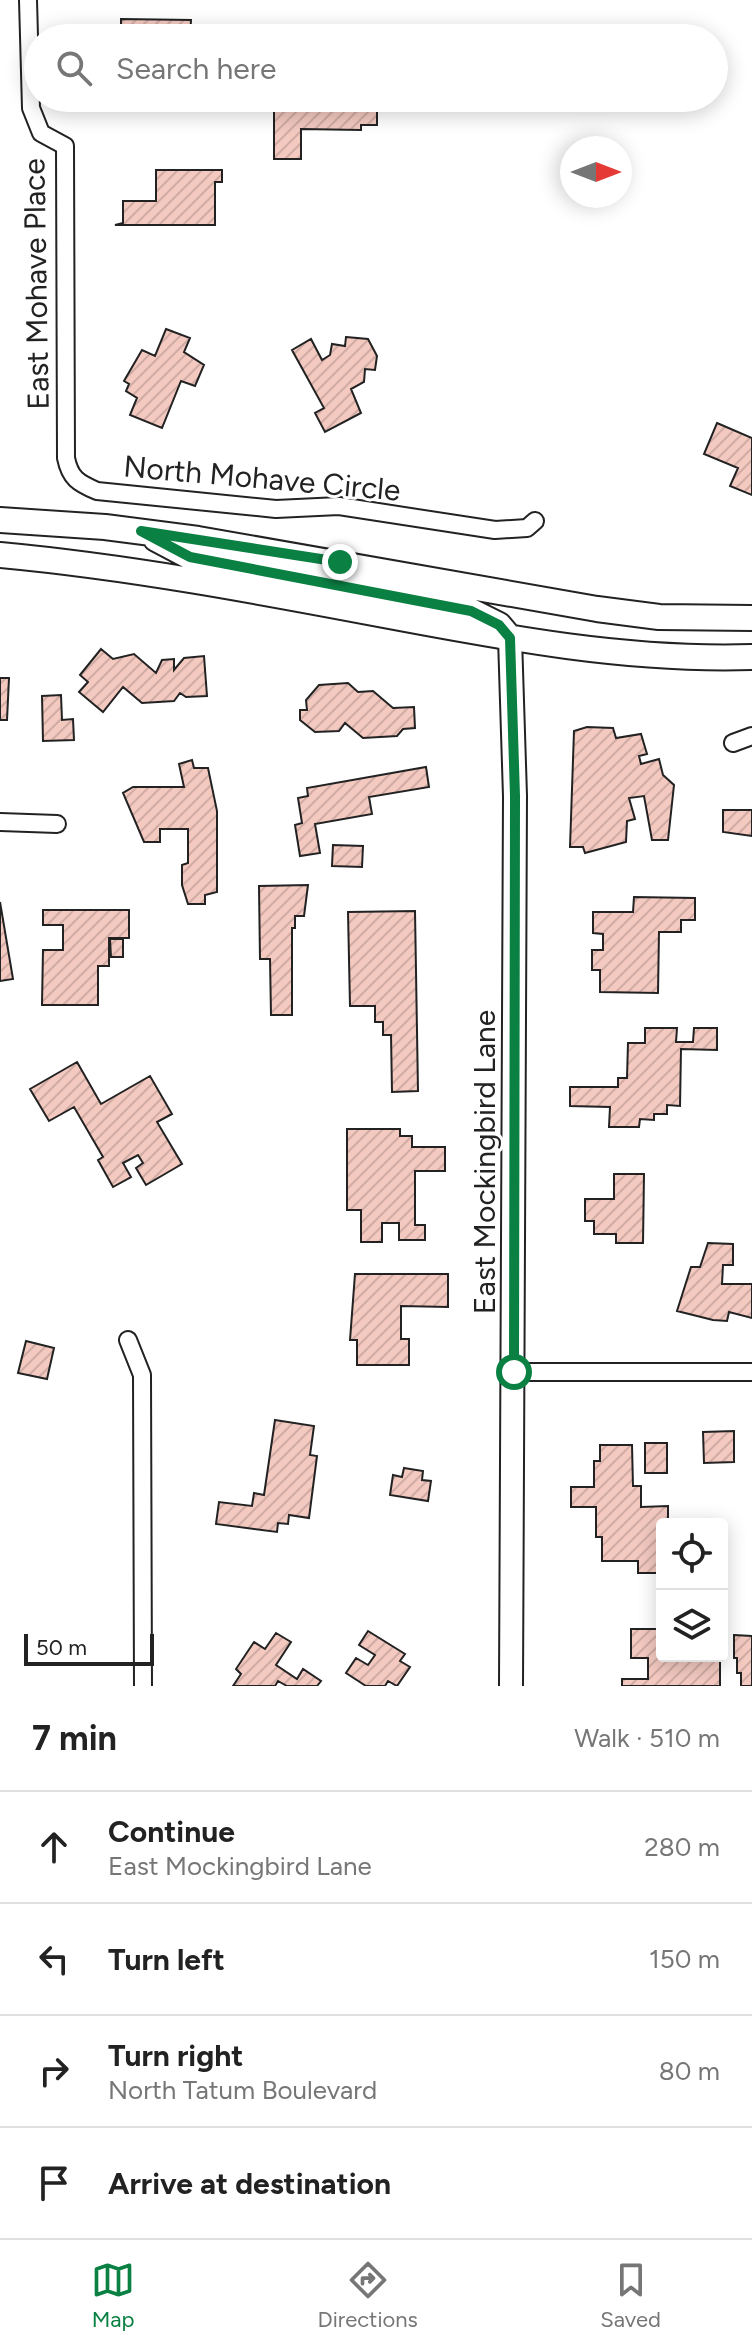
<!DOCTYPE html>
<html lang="en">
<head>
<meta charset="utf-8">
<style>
  body { margin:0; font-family:Figtree,sans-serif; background:#f2f2f2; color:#222 }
  .controls { position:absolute; right:24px; bottom:24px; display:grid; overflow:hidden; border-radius:8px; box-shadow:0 4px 20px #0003 }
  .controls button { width:72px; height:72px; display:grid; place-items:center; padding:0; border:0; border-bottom:2px solid #e0e0e0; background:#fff; color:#222; font:40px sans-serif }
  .compass { position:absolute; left:560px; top:136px; width:72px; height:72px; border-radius:50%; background:#fff; box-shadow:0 4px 20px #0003; rotate:90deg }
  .scale { position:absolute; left:24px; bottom:20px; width:130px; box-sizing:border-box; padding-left:8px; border:4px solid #222; border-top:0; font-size:22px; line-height:28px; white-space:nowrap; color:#222; -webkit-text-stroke:6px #fff; paint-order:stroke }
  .stop { position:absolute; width:24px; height:24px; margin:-18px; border:6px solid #0b8043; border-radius:50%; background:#fff }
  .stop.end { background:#0b8043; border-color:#fff; box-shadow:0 2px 8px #0008 }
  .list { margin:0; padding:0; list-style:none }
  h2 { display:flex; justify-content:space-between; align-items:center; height:104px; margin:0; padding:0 32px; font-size:34px }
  h2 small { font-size:26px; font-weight:400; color:#767676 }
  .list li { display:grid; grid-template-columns:52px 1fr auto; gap:24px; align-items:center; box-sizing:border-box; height:112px; padding:0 32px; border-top:2px solid #e0e0e0 }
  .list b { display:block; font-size:30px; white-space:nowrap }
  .list p { margin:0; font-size:26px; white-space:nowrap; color:#767676 }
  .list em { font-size:26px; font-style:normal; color:#767676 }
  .icon { flex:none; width:44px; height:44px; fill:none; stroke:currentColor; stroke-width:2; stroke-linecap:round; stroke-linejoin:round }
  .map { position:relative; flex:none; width:752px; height:1686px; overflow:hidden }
  .search { position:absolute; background:#fff; box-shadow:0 4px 20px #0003; left:24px; right:24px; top:24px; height:88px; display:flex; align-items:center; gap:20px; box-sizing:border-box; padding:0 28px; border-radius:44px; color:#767676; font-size:30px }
  .sheet { height:552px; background:#fff }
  nav { display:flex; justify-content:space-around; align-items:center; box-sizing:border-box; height:112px; border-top:2px solid #e0e0e0; background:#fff; font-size:22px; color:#767676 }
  nav a { display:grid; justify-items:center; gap:4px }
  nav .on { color:#0b8043 }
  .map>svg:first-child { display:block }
</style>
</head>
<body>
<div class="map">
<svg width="752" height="1686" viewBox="0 0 752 1686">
  <defs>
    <pattern id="building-hatch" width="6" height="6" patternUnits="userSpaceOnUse" patternTransform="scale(2)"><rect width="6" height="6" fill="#f3c9c0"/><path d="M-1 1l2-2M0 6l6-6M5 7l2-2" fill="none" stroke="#d0aca5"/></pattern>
  </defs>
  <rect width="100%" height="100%" fill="#fff"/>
  <path fill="url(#building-hatch)" stroke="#222" stroke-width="2" d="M121 19 191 20 190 38H93L94 25H121Z
    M274 98H377V125H361V130L301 129V159H274Z
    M156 170H222V182H215V225H115L123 223V201H156Z
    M166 329 190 338 184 352 204 365 195 386 181 381 162 428 130 415 137 398 126 391 129 384 124 381 142 350 155 356Z
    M346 337 368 339 377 356 375 370 365 369 364 382 351 389 361 413 325 432 315 413 324 408 292 350 311 339 322 360 330 355 332 344 345 346Z
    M717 423 752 438V495L730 486 738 468 704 454Z
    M101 649 113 659 134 654 156 673 162 660 174 659V670L184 658 204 656 207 696 186 697 180 693 174 701 142 703 123 687 103 712 79 692 88 682 80 675Z
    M0 678H9L7 720H0Z
    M348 683 358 692 373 691 393 708 414 707 415 728 403 729 397 736 363 738 345 723 339 731 315 732 300 720V710H307L306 700 319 685Z
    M61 695 62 720 73 719 74 740 43 741 42 696Z
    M587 727 613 728 616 738 641 734 647 754 639 756 641 764 659 759 663 775 674 785 668 840H652L644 796 629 798 635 819 627 821 626 842 585 853 583 847H570L574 731Z
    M192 760 194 768H208L217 811V892L205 895V904H188L182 885V865L188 863V829H160V842H144L123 793 133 787H184L179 764Z
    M426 767 429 787 369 797 372 814 315 824 320 853 300 856 295 825 302 823 298 798 308 796 307 788Z
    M723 810H752V836L723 832Z
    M333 845 363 846 362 867 332 866Z
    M308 885 304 916H295V928H292V1015H271L270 959H260L259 886Z
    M634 897 695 898V920H681V932H659L658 993 600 992V970H592V950H603V934L593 933V912H633Z
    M0 902 13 979 0 981Z
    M43 910H129V938H109V966H98V1005H42L43 950H63V925H43Z
    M415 911 418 1091 392 1092 391 1035H383V1022H375V1006H350L348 912Z
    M110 939H123V957H111Z
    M645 1028H677L676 1042H693L694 1028H717V1050L681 1049 680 1106 667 1105V1114H654V1120L640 1119 639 1127H609L610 1107 570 1106V1087H618V1078H627L628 1043H645Z
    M77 1062 101 1104 150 1076 172 1114 157 1122 182 1164 146 1185 136 1168 143 1163 138 1155 123 1163 131 1177 113 1187 98 1160 103 1157 74 1107 49 1121 30 1089Z
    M347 1129H400V1136H412V1147H445V1171H415V1225H425V1240H399V1223H382V1242H361V1210H347Z
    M614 1174H644L643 1243H616V1234H594V1221H585V1199H614Z
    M708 1243 733 1244V1265H723L722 1284H752V1318L729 1312 727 1321 713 1320 677 1311 691 1267H700Z
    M355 1274H448V1307L401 1306V1339H409V1365H357V1340H350Z
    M26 1341 54 1348 47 1379 18 1373Z
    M275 1420 314 1426 310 1455 317 1456 309 1518 289 1515 288 1524 278 1523 277 1532 216 1524 219 1502 252 1506 254 1493 264 1495Z
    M734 1431V1462L704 1463 703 1432Z
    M645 1443H667V1473H645Z
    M600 1445H632L633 1486H641V1507L668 1506V1524H662V1585L660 1573H638V1561H602V1537H596V1507H571V1487H594V1461H600Z
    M404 1468 423 1471 422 1480 431 1481 428 1501 390 1495 393 1475 402 1477Z
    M631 1629H662V1656H720V1686H622V1679H648V1658H631Z
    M368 1631 405 1654 400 1661 410 1667 397 1686 388 1681 385 1686H366L346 1673 356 1658 368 1665 375 1655 359 1645Z
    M276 1633 291 1642 276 1665 297 1679 303 1669 321 1681 317 1686H287L278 1681 275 1686H233L241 1674 236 1669 254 1642 265 1649Z
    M734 1635 752 1636V1686H741V1673H737V1658H734Z"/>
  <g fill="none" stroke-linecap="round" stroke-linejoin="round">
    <defs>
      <path id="street" d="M28 0 31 108 41 133 65 146 66 458C70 478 78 483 97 491L276 509 339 506 495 530 527 528 535 521
        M733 743 752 736
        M0 822 57 824
        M128 1340 142 1375 143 1686
        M514 1372H752"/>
      <path id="secondary" d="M510 638 515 796 511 1686"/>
      <path id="primary" d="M0 520 105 527 198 539 597 609 659 617 752 618
        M156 539 190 557 423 599 471 611 499 625 510 638
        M0 555C129 567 257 591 384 615 506 638 628 661 752 657"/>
    </defs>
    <use href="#street" stroke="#222" stroke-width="20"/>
    <use href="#secondary" stroke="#222" stroke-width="26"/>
    <use href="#primary" stroke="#222" stroke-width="28"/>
    <use href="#street" stroke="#fff" stroke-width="16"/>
    <use href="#secondary" stroke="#fff" stroke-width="22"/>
    <use href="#primary" stroke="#fff" stroke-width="24"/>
  </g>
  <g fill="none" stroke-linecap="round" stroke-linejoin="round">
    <path stroke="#0b8043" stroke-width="10" d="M340 562 141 531 190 557 471 611 499 625 510 638 515 796 514 1372"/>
  </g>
  <g text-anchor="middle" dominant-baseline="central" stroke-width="6" stroke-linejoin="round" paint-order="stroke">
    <g font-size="30" fill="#222" stroke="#fff">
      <text transform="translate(36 284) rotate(-91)">East Mohave Place</text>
      <text transform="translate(262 478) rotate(5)">North Mohave Circle</text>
      <text transform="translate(484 1162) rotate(-90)">East Mockingbird Lane</text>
    </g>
  </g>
</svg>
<div class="controls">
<button><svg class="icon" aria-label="locate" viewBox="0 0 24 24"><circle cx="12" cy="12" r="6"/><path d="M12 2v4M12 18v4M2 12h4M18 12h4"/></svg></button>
<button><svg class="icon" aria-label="layers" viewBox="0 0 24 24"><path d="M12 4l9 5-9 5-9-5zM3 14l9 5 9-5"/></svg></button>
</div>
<svg class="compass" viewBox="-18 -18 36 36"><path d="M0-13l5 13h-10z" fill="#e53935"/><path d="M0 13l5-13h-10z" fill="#767676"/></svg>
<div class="scale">50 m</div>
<div class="stop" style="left:514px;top:1372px"></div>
<div class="stop end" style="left:340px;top:562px"></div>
<div class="search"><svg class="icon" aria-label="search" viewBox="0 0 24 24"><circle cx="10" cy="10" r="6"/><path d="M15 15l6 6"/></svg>Search here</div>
</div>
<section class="sheet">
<h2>7 min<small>Walk · 510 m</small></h2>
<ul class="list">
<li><svg class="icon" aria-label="ahead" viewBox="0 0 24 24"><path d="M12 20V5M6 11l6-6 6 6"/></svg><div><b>Continue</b><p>East Mockingbird Lane</p></div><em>280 m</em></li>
<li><svg class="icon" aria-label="left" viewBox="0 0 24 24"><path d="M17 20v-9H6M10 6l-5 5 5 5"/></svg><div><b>Turn left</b></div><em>150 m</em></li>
<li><svg class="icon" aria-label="right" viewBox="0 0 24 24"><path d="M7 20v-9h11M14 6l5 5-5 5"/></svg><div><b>Turn right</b><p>North Tatum Boulevard</p></div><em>80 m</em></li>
<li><svg class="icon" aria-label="arrive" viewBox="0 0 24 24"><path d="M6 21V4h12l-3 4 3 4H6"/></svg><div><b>Arrive at destination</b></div></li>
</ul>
</section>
<nav>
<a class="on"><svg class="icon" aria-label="map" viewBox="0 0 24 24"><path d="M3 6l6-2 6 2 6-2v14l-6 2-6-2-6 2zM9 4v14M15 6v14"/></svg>Map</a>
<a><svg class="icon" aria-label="directions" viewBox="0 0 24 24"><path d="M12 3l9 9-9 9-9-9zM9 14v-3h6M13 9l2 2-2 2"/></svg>Directions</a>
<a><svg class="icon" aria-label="saved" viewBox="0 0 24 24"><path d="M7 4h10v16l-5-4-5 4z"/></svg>Saved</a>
</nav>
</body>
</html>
